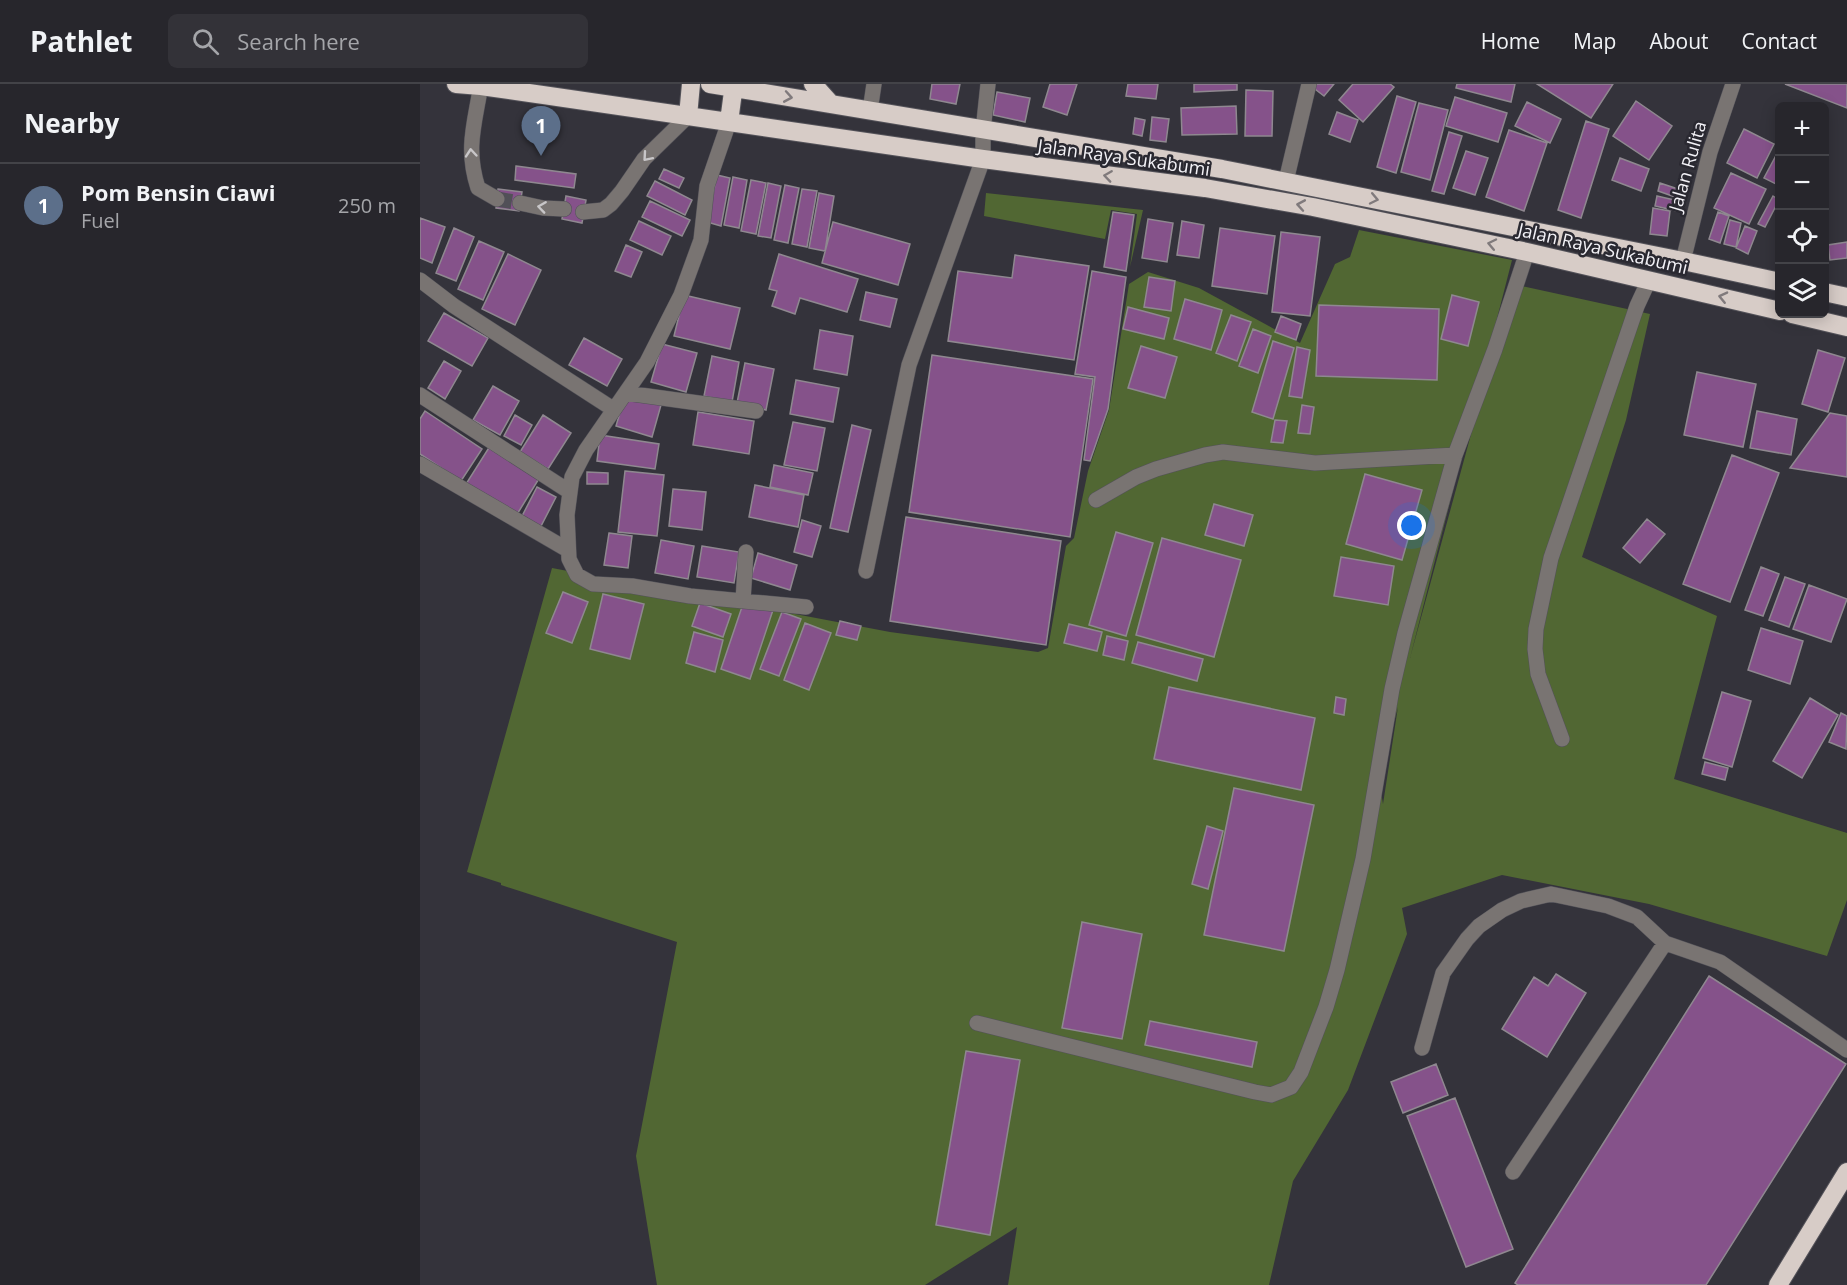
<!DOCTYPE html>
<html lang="en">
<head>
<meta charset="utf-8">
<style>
  body { margin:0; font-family:"Open Sans",sans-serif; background:#333238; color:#f1f3f6 }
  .controls { position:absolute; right:18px; top:18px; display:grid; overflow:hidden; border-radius:9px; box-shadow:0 3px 15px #0003 }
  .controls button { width:54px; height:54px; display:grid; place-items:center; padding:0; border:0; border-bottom:2px solid #434348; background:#27262c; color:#f1f3f6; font:30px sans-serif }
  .you { position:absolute; left:992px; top:442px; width:21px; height:21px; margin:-15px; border:4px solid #fff; border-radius:50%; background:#1a73e8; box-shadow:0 0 0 9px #1a73e833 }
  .badge { display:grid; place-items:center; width:39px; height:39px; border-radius:50%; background:#1a73e8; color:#fff; font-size:20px; font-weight:700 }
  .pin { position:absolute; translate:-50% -50px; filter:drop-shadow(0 2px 3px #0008) }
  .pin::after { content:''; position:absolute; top:32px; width:21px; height:18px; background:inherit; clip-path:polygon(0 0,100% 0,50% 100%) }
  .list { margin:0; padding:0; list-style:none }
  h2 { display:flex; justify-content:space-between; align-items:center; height:78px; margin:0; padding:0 24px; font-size:26px }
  h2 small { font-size:20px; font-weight:400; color:#a4a5a9 }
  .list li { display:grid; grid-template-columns:39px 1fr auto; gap:18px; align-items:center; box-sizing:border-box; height:84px; padding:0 24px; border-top:2px solid #434348 }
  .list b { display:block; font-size:22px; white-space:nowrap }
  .list p { margin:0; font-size:20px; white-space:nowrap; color:#a4a5a9 }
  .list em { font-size:20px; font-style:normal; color:#a4a5a9 }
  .icon { flex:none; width:33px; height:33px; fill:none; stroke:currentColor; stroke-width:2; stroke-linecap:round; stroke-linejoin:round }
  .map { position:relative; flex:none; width:1427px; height:1201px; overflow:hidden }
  header { display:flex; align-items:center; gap:36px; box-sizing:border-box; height:84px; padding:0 30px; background:#27262c; border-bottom:2px solid #434348 }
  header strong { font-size:28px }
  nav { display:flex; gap:33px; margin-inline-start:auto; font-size:21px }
  .search { width:420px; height:54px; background:#333238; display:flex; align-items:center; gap:15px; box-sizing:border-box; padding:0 21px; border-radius:9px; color:#a4a5a9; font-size:22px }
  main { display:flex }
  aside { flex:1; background:#27262c }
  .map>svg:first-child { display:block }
</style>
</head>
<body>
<header>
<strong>Pathlet</strong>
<div class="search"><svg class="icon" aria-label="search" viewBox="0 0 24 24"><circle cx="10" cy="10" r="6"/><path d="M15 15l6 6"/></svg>Search here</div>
<nav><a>Home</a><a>Map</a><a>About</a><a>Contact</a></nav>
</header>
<main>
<aside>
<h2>Nearby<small></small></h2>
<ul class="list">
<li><span class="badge" style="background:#5c6f8a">1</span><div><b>Pom Bensin Ciawi</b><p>Fuel</p></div><em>250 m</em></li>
</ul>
</aside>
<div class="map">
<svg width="1427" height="1201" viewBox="0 0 1427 1201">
  <rect width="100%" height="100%" fill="#34333b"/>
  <path fill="#516733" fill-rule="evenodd" d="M566 109 723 126 710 183 717 130 691 126 685 155 564 132Z
    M939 146 1092 176 990 574 1092 200 1230 230 1206 336 1162 473 1297 532 1254 695 1427 749V816L1407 872 1229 820 1082 791 982 824 987 850 928 1006 873 1097 849 1201H588L597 1143 505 1201H237L216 1072 257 858 81 801V799L47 788 132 484 470 548 618 568 628 564 646 462 654 454 668 387 689 326 709 200 728 188 779 204 880 259 915 180 930 173ZM978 623 963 720 959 696Z"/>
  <path fill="#85528a" stroke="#8f8890" stroke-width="1.5" d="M512 0H540L536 20 510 15Z
    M630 0H657L647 31 623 23Z
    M708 0H738L736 15 706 12Z
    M774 0H817V6L774 8Z
    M893 0H914L904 12 891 2Z
    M933 0H970L974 3 943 38 919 16Z
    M1037 0H1095L1091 18 1036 4Z
    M1117 0H1193L1171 34Z
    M1365 0H1427V24Z
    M826 6 853 7 852 52H825Z
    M577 8 610 14 605 38 573 31Z
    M977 12 996 18 976 89 957 83Z
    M1035 13 1087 29 1078 58 1026 42Z
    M1216 17 1252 42 1229 76 1193 52Z
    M1107 18 1141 35 1130 59 1095 42Z
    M999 19 1028 26 1010 96 981 88Z
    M816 22 817 50 762 51 761 24Z
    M917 28 938 36 930 58 909 50Z
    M732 33 749 35 746 58 730 56Z
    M715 34 725 36 722 52 713 50Z
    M1166 37 1189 45 1161 134 1138 126Z
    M1324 45 1354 60 1337 94 1307 79Z
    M1089 46 1127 59 1104 127 1066 113Z
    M1029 48 1042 52 1024 110 1012 107Z
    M1360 64V102L1344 94Z
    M1046 67 1068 74 1055 111 1033 104Z
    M1200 74 1229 85 1221 107 1192 96Z
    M96 82 156 90 154 104 95 96Z
    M244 85 264 94 259 104 239 95Z
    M1311 89 1346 105 1329 140 1294 124Z
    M297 91 310 94 301 142 287 138Z
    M313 93 327 96 319 144 304 141Z
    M331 96 346 99 336 150 321 147Z
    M235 97 272 116 265 131 227 112Z
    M348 99 361 102 351 154 338 152Z
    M1240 99 1261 106 1258 114 1238 107Z
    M365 101 379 104 368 159 354 156Z
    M78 105 102 108 99 127 76 124Z
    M382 105 397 107 387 163 372 160Z
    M399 109 414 112 405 167 389 164Z
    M146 112 166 116 162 139 142 135Z
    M1237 112 1259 117 1257 127 1235 122Z
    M1353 112 1359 116 1345 143 1338 140Z
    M230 117 270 136 262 152 222 133Z
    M1233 124 1250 127 1247 152 1230 150Z
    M693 128 714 131 706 187 684 183Z
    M1298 128 1309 132 1300 159 1289 155Z
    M0 134 25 143 12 179 0 174Z
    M728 135 753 139 747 178 722 174Z
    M1310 136 1321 139 1316 163 1304 160Z
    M219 137 251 152 242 171 210 156Z
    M762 137 784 141 779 174 757 171Z
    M413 138 490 160 478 201 402 179Z
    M1325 142 1337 147 1328 170 1316 164Z
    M34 144 54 153 36 197 16 189Z
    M800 144 855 152 847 210 792 202Z
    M861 148 900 153 890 232 852 228Z
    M59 157 84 168 63 216 38 205Z
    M1427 158V174L1410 176 1408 161Z
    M206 161 222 168 211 193 195 187Z
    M88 170 121 186 95 241 62 225Z
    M359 170 438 195 427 228 380 214 375 230 352 222 357 207 349 205Z
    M595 171 669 182 654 276 528 257 538 187 592 194Z
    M672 187 706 193 688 325 670 377 664 376 675 293 655 290Z
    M729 193 755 197 751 227 724 223Z
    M446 208 477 215 470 243 440 236Z
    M264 211 320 224 310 265 254 252Z
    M1032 211 1059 218 1048 262 1021 255Z
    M765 215 802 226 791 266 754 255Z
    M899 221 1019 225 1017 296 896 292Z
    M708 223 749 234 744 255 703 245Z
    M24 229 68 254 52 282 8 257Z
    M811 231 831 238 817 277 796 269Z
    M861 232 881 240 876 256 855 248Z
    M833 245 851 252 838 289 819 282Z
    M400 246 433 252 427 291 394 285Z
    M164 254 202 275 187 302 149 281Z
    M853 257 874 264 853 335 832 328Z
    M242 260 277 269 266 308 231 298Z
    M721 262 757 273 745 314 708 304Z
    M877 263 890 266 882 314 869 312Z
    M1398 266 1425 274 1408 328 1382 320Z
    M512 271 673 295 650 453 489 428Z
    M292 272 319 278 312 318 284 312Z
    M24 277 41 287 25 315 8 304Z
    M325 279 354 285 346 326 317 319Z
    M1277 288 1336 300 1323 363 1264 351Z
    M376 296 419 304 413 338 370 330Z
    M73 302 99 317 80 351 53 336Z
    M205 311 241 321 232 353 196 342Z
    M882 321 894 323 890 350 878 349Z
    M5 327 62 365 41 397 0 370V335Z
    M1337 327 1377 335 1371 371 1330 364Z
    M278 328 334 337 329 370 273 361Z
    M1410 329 1427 332V393L1370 384Z
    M95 331 112 341 101 361 84 352Z
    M123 331 151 349 128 385 100 368Z
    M855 336 867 337 863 359 851 358Z
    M373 338 405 344 397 387 364 381Z
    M432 341 451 346 428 448 410 444Z
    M180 351 239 360 235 385 177 377Z
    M70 362 120 393 96 432 46 400Z
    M1312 371 1359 389 1310 518 1263 500Z
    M354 381 393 389 388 411 350 403Z
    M205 387 244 391 237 452 198 448Z
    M167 388 188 389V400H167Z
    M945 390 1002 406 982 476 926 460Z
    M335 401 384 411 378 443 329 433Z
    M117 403 136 413 119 446 100 436Z
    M253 405 286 408 282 446 249 442Z
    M794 420 833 431 824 462 785 451Z
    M486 433 641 457 626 561 470 537Z
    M1227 435 1245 450 1220 479 1203 464Z
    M382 436 401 442 392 473 374 468Z
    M696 448 733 459 706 552 669 541Z
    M189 449 212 452 208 484 184 481Z
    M742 454 821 476 794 573 716 551Z
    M241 456 274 462 268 495 235 489Z
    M282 462 319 468 314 499 277 493Z
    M338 469 377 481 370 506 331 494Z
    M921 473 974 482 968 521 914 512Z
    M1341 483 1359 490 1343 532 1325 526Z
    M1365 493 1385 500 1369 543 1349 536Z
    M1389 501 1427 515 1411 558 1373 545Z
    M143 508 168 518 152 559 126 549Z
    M183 510 224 520 210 575 170 565Z
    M324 517 353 526 330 595 301 585Z
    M280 519 311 530 303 553 272 542Z
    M362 528 381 535 359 592 340 585Z
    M420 537 441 542 437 556 416 551Z
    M385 539 411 549 389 606 364 596Z
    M649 540 682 548 677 567 644 559Z
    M1341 544 1383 557 1370 600 1328 586Z
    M274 548 303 556 295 588 266 579Z
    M687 552 708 557 704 576 683 571Z
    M718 558 783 575 777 597 712 579Z
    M749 603 895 634 881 706 734 675Z
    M1302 608 1331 617 1312 683 1283 674Z
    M916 613 926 615 924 631 914 629Z
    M1390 614 1418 631 1382 694 1353 677Z
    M1421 629 1427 632 1426 665 1409 658Z
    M1285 678 1308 684 1305 696 1282 690Z
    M814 704 894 721 864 867 784 851Z
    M787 742 803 747 788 805 772 800Z
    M662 838 722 850 702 955 642 944Z
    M1136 890 1166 909 1127 973 1082 945 1114 893 1128 902Z
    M1289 892 1426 980 1286 1201H1098L1095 1199Z
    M730 937 837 958 832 983 725 961Z
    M546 967 600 976 570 1151 516 1141Z
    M1016 980 1028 1011 983 1029 971 998Z
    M1035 1014 1093 1165 1046 1183 987 1032Z"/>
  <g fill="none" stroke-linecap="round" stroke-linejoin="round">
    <path stroke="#515057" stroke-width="15" stroke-dasharray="15 8" stroke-linecap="butt" d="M77 115 100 119"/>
    <defs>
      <path id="minor" d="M61 0C55 39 45 64 58 104L77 115
        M450 27 454 0
        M309 38 287 102 281 156 261 211 227 278 166 366 152 393 147 431 149 475 157 491 173 500 212 502 270 512 386 523
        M866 97 889 0
        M100 119 123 124 144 125
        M163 128 183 126 191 120 202 107 224 75 268 32
        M1263 177 1290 68 1313 0
        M0 196 34 222 193 325
        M206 309 336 327
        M0 311 150 408
        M0 380 148 466
        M676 416 716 393 736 385 785 371 803 368 895 379 1035 371
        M446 487 489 281 563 75V47L568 0
        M323 517 326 468
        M1142 655 1118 590 1115 565 1116 545 1131 474 1217 222 1229 196
        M557 939 835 1008 851 1011 871 1003 881 988 906 923 917 886 943 775 972 605 985 549 1035 371 1075 265 1107 168
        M1002 964 1023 889 1047 855 1059 842 1082 826 1101 817 1131 810 1188 822 1217 833 1245 859 1300 878 1427 966
        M1093 1088 1245 859"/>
      <path id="highway" d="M36 0 61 2 563 75 785 104 893 123 1107 168 1360 227
        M290 0 802 85 1263 177 1360 198
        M393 0 411 20
        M268 32 271 0
        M309 38 314 0
        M1404 208 1427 213
        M1372 230 1427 243
        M1358 1201 1427 1088"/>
    </defs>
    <use href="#minor" stroke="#535259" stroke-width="16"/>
    <use href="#highway" stroke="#535259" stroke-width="20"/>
    <use href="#minor" stroke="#797472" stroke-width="15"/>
    <use href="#highway" stroke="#d7ccc7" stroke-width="18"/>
  </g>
  <defs><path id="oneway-chevron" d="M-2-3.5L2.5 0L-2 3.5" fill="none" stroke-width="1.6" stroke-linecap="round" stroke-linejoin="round" transform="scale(1.5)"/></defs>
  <g stroke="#807a7c">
    <use href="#oneway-chevron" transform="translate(368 13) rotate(10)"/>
    <use href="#oneway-chevron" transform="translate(688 92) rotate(-172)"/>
    <use href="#oneway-chevron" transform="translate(954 115) rotate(12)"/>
    <use href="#oneway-chevron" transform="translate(881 121) rotate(-170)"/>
    <use href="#oneway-chevron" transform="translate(1072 160) rotate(-168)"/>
    <use href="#oneway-chevron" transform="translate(1303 213) rotate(-167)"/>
  </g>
  <g stroke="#c8c6c8">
    <use href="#oneway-chevron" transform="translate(51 69) rotate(-95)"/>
    <use href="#oneway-chevron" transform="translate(227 73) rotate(131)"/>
    <use href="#oneway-chevron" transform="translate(122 123) rotate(-172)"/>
  </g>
  <g text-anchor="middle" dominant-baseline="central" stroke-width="5" stroke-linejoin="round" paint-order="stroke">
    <g font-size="18" fill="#f3f2f7" stroke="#2a2931">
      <text transform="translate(704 73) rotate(8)">Jalan Raya Sukabumi</text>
      <text transform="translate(1267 82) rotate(-74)">Jalan Rulita</text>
      <text transform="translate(1183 164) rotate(13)">Jalan Raya Sukabumi</text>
    </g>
  </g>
</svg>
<div class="controls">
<button>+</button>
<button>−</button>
<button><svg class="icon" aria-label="locate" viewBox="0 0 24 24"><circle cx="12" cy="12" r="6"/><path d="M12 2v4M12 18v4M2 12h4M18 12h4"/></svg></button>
<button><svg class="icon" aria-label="layers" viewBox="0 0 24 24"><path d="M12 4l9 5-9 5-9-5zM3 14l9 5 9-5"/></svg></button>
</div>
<div class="you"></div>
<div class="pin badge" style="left:121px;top:72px;background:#5c6f8a">1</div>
</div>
</main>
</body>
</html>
